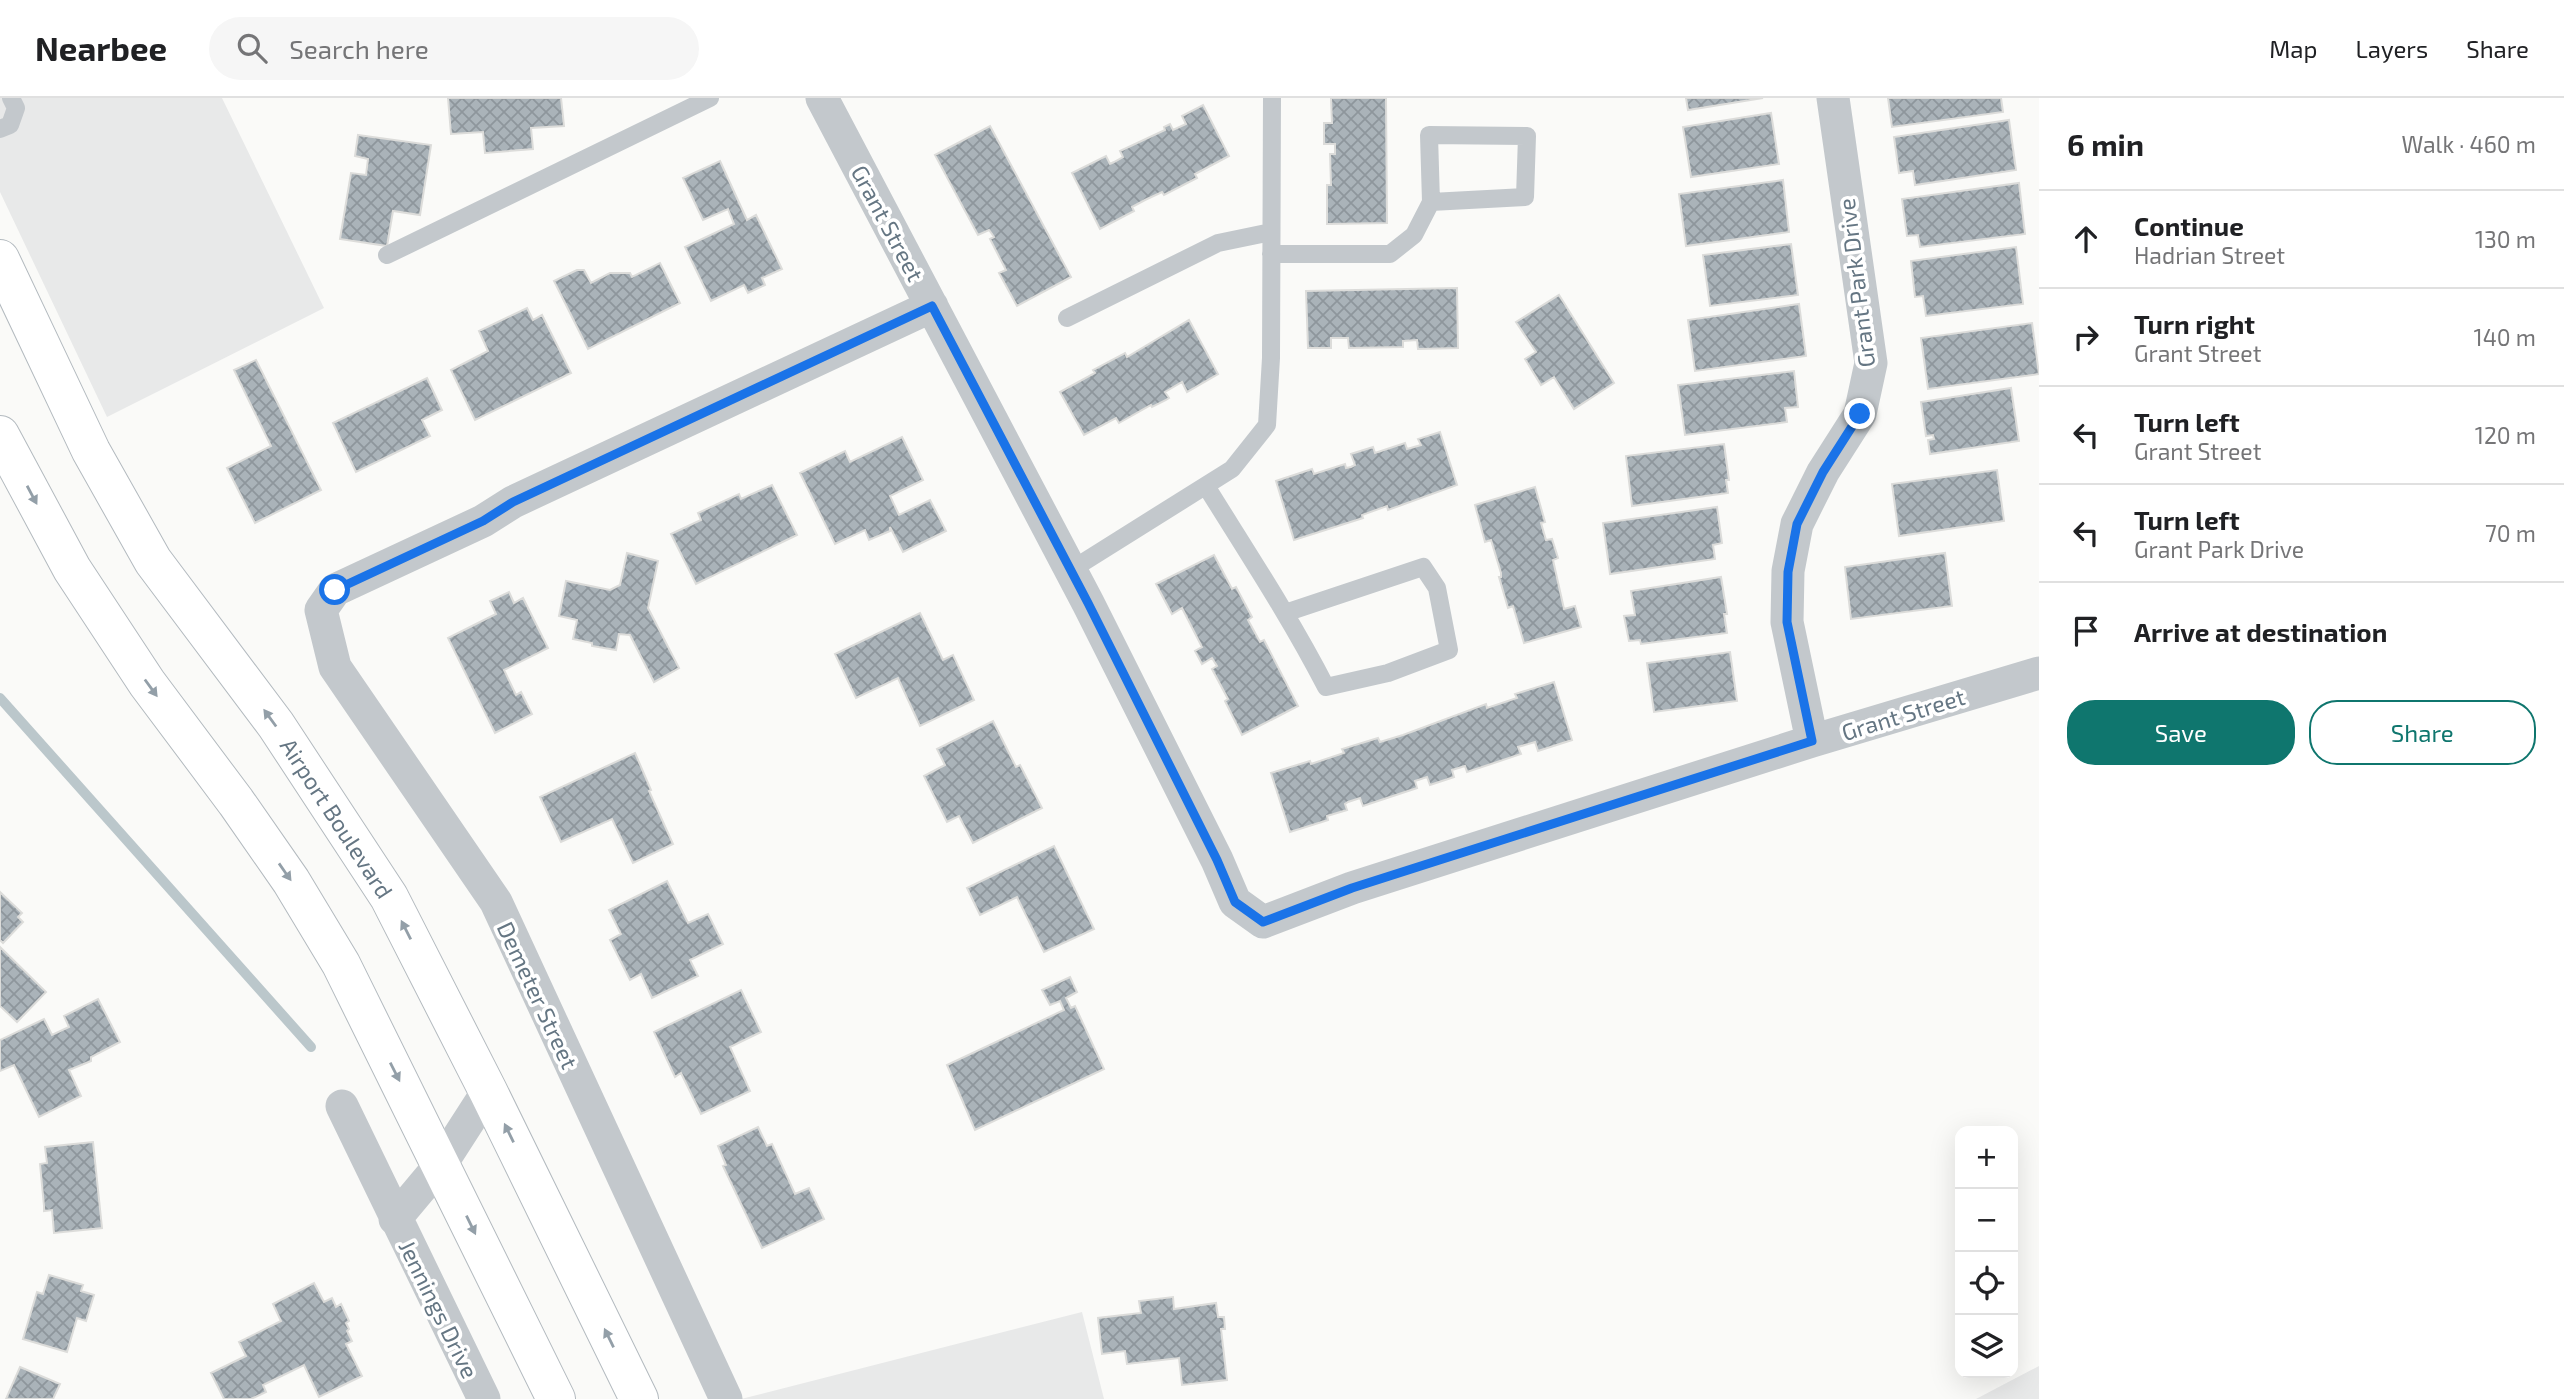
<!DOCTYPE html>
<html lang="en">
<head>
<meta charset="utf-8">
<style>
  body { margin:0; font-family:"Exo 2",sans-serif; background:#f6f6f6; color:#202124 }
  .controls { position:absolute; right:21px; bottom:21px; display:grid; overflow:hidden; border-radius:14px; box-shadow:0 7px 28px #0002 }
  .controls button { width:63px; height:63px; display:grid; place-items:center; padding:0; border:0; border-bottom:2px solid #e0e0e0; background:#fff; color:#202124; font:35px sans-serif }
  .stop { position:absolute; width:21px; height:21px; margin:-16px; border:5px solid #1a73e8; border-radius:50%; background:#fff }
  .stop.end { background:#1a73e8; border-color:#fff; box-shadow:0 2px 7px #0008 }
  .list { margin:0; padding:0; list-style:none }
  h2 { display:flex; justify-content:space-between; align-items:center; height:91px; margin:0; padding:0 28px; font-size:30px }
  h2 small { font-size:23px; font-weight:400; color:#757577 }
  .list li { display:grid; grid-template-columns:46px 1fr auto; gap:21px; align-items:center; box-sizing:border-box; height:98px; padding:0 28px; border-top:2px solid #e0e0e0 }
  .list b { display:block; font-size:26px; white-space:nowrap }
  .list p { margin:0; font-size:23px; white-space:nowrap; color:#757577 }
  .list em { font-size:23px; font-style:normal; color:#757577 }
  .actions { display:flex; gap:14px; padding:21px 28px }
  .actions a { flex:1; padding:16px 0; border:2px solid #0f766e; border-radius:28px; text-align:center; font-size:24px; color:#0f766e }
  .actions .main { background:#0f766e; color:#fff }
  .icon { flex:none; width:38px; height:38px; fill:none; stroke:currentColor; stroke-width:2; stroke-linecap:round; stroke-linejoin:round }
  .map { position:relative; flex:none; width:2039px; height:1301px; overflow:hidden }
  header { display:flex; align-items:center; gap:42px; box-sizing:border-box; height:98px; padding:0 35px; background:#fff; border-bottom:2px solid #e0e0e0 }
  header strong { font-size:33px }
  nav { display:flex; gap:38px; margin-inline-start:auto; font-size:24px }
  .search { width:490px; height:63px; background:#f6f6f6; display:flex; align-items:center; gap:18px; box-sizing:border-box; padding:0 24px; border-radius:38px; color:#757577; font-size:26px }
  main { display:flex }
  aside { flex:1; background:#fff }
  .map>svg:first-child { display:block }
</style>
</head>
<body>
<header>
<strong>Nearbee</strong>
<div class="search"><svg class="icon" aria-label="search" viewBox="0 0 24 24"><circle cx="10" cy="10" r="6"/><path d="M15 15l6 6"/></svg>Search here</div>
<nav><a>Map</a><a>Layers</a><a>Share</a></nav>
</header>
<main>
<div class="map">
<svg width="2039" height="1301" viewBox="0 0 2039 1301">
  <defs>
    <pattern id="building-cross-hatch" width="8" height="8" patternUnits="userSpaceOnUse" patternTransform="scale(1.75)"><rect width="8" height="8" fill="#aab3b9"/><path d="M0 0l8 8M0 8l8-8" fill="none" stroke="#8e969c"/></pattern>
  </defs>
  <rect width="100%" height="100%" fill="#fafaf8"/>
  <path fill="#e8e9e9" d="M0 0H222L324 210 107 319 0 94Z
    M1082 1214 1104 1301H741Z
    M2039 1268V1301H1976Z"/>
  <g fill="none" stroke-linecap="round" stroke-linejoin="round">
    <path stroke="#bbc7cb" stroke-width="10" d="M0 600 311 949"/>
  </g>
  <path fill="url(#building-cross-hatch)" stroke="#dcdcda" stroke-width="2" d="M448 0H561L564 28 531 30 533 51 485 55 483 34 451 36Z
    M1331 0H1386L1387 125 1327 126V87H1331L1330 56H1335V46H1324V25H1332Z
    M1686 0H1763L1688 12Z
    M1888 0H2001L2003 14 1892 29Z
    M1203 7 1229 58 1195 76 1197 80 1164 97 1162 94 1145 102 1132 109 1134 113 1100 131 1072 75 1106 58 1110 66 1114 64 1123 59 1120 53 1165 32 1164 29 1170 26 1173 32 1186 26 1182 18Z
    M1771 15 1779 66 1691 79 1683 29Z
    M2009 22 2016 72 1915 87 1913 73 1899 75 1894 39Z
    M990 28 1071 179 1017 208 999 175 1006 172 990 141 994 139 992 136 989 132 978 137 935 57Z
    M358 37 431 47 420 117 393 113 387 148 340 141 351 75 366 77 368 61 355 58Z
    M720 63 747 122 756 117 782 171 762 180 765 187 748 195 744 187 711 203 685 149 734 126 728 111 703 122 683 80Z
    M1783 82 1789 134 1686 148 1679 96Z
    M2019 85 2025 136 1920 149 1918 137 1907 138 1902 101Z
    M1791 146 1798 197 1710 208 1703 157Z
    M2016 149 2023 206 1926 218 1923 198 1915 199 1911 163Z
    M660 165 680 205 588 251 554 183 577 172H584L591 185 610 175H630L632 179Z
    M1457 190 1458 250 1418 251 1417 242 1403 243V249L1349 250 1348 240H1331V250H1308L1306 193Z
    M1559 197 1614 285 1574 311 1554 279 1541 287 1525 261 1536 254 1516 224Z
    M1799 206 1806 258 1695 273 1688 222Z
    M527 210 533 222 542 217 571 275 475 322 451 272 488 253 479 233Z
    M1189 222 1218 276 1187 294 1182 284 1165 294 1169 300 1166 302 1152 309 1151 307 1119 325 1116 320 1084 337 1060 294 1095 275 1093 272 1125 255 1127 259Z
    M2032 225 2039 276 1928 291 1921 240Z
    M256 262 321 392 255 425 227 370 271 348 234 272Z
    M1794 273 1798 309 1785 310 1787 324 1685 337 1678 287Z
    M427 280 442 312 422 322 430 338 356 374 333 325Z
    M2011 290 2019 343 1930 356 1928 342 1934 341 1933 337 1926 338 1921 304Z
    M1440 334 1457 387 1388 412 1387 408 1362 417 1363 420 1294 442 1276 383 1312 371 1314 376 1345 366 1346 370 1351 369 1355 367 1351 356 1373 349 1375 355 1405 345 1407 351 1421 347 1418 341Z
    M902 339 923 382 890 398 899 417 930 402 946 433 903 454 890 429V433L869 442 865 432 835 446 800 375 845 353 850 364Z
    M1724 346 1729 382H1726L1728 395 1632 408 1626 358Z
    M1997 372 2004 423 1899 438 1892 386Z
    M772 387 797 437 696 486 671 436 701 422 698 415 739 396 741 401Z
    M1535 389 1545 424 1541 425 1546 442 1552 441 1558 460 1553 462 1564 511 1575 508 1581 529 1524 545 1513 508 1508 510 1499 479H1501V475L1491 442 1485 444 1475 407Z
    M1717 409 1722 445 1713 447 1715 461 1610 476 1603 425Z
    M627 455 658 463 648 510 679 570 654 584 630 537 619 536 616 552 592 548V545L573 541 577 522 559 518 566 483 610 492 620 487Z
    M1945 455 1952 508 1851 521 1845 469Z
    M1214 457 1232 491 1236 489 1252 519 1248 522 1260 544 1264 542 1298 608 1242 637 1225 603 1228 601 1212 571 1217 568 1212 560 1202 566 1195 553 1202 549 1182 510 1172 516 1156 486Z
    M1721 479 1727 516H1724L1727 535 1641 546 1640 542 1629 543 1624 518 1635 517 1631 493Z
    M509 494 514 505 523 500 548 550 504 572 516 597 521 594 532 616 495 635 448 540 496 516 490 503Z
    M920 515 943 562 953 557 974 602 920 628 898 580 856 600 835 556Z
    M1730 554 1737 603 1654 614 1647 565Z
    M1554 584 1572 642 1538 653 1535 644 1518 649 1521 656 1467 674 1465 668 1452 672 1454 679 1430 687 1427 679 1415 683 1417 690 1363 708 1360 700 1348 704 1345 706 1347 712 1327 718 1328 722 1290 734 1271 675 1310 663 1311 666 1344 655 1342 651 1378 640 1380 644 1403 637 1486 606 1487 610 1517 600 1515 596Z
    M993 623 1016 669 1020 667 1042 710 973 745 959 718 947 724 924 678 945 667 937 651Z
    M635 655 651 692 649 693 673 746 633 765 612 721 561 744 540 699Z
    M1054 748 1094 831 1044 854 1017 799 980 817 967 790Z
    M667 783 688 825 708 816 723 846 690 862 698 878 652 900 641 876 630 882 610 842 621 836 609 812Z
    M0 794 22 815 18 819 23 824 3 845 0 842Z
    M0 849 46 894 17 924 0 908Z
    M1070 879 1077 894 1066 900 1071 910 1075 908 1104 971 975 1032 947 967 1064 912 1060 903 1050 907 1042 892Z
    M741 892 761 934 730 949 750 993 701 1016 681 975 675 979 654 934Z
    M98 901 120 944 91 959V963L69 972 81 998 39 1019 14 967 0 973V942L44 921 52 937 69 929 64 918Z
    M758 1029 767 1048 772 1046 795 1096 809 1090 824 1121 762 1150 723 1068 726 1067 718 1048Z
    M93 1044 102 1130 54 1135 52 1112 44 1113V1108L40 1066 47 1065 45 1049Z
    M49 1177 83 1187 81 1193 94 1197 86 1223 77 1220 67 1254 23 1241 37 1194 43 1196Z
    M314 1185 324 1204 332 1200 336 1209 341 1206 349 1223 346 1225 349 1231 347 1233 352 1243 346 1246 362 1278 319 1299 304 1267 263 1287 266 1294 251 1301H224L211 1275 246 1258 239 1244 281 1223 273 1206Z
    M1173 1199 1174 1211 1216 1205 1218 1219H1224L1225 1231H1221L1227 1282 1182 1287 1179 1260 1127 1266 1125 1253 1102 1256 1098 1220 1141 1215 1139 1203Z
    M20 1269 60 1286 53 1301H6Z"/>
  <g fill="none" stroke-linecap="round" stroke-linejoin="round">
    <defs>
      <path id="secondary" d="M0 161 91 353 153 463 276 627 389 799 488 993 639 1301
        M0 337 72 471 147 585 236 704 291 783 341 866 556 1301"/>
    </defs>
    <use href="#secondary" stroke="#b3babf" stroke-width="40"/>
    <path stroke="#c3c8cc" stroke-width="18" d="M0 31 10 27 16 10 11 0
      M1271 156H1390L1414 137 1431 104 1525 99 1527 38 1429 37 1431 104
      M387 157 710 0
      M1067 220 1218 145 1271 134
      M1206 388C1247 454 1290 519 1326 589L1388 575 1449 552 1437 490 1423 469 1285 515
      M1071 472 1232 371 1267 327 1271 260 1272 0"/>
    <path stroke="#c3c8cc" stroke-width="33" d="M822 0 1088 505 1217 762 1235 804 1263 824 1352 790 1812 643 2039 575
      M1812 643 1787 524 1788 473 1797 426 1823 374 1860 316 1871 265 1833 0
      M342 1008 484 1301
      M395 1121 441 1066 488 993
      M726 1301 496 804 335 569 321 512 335 492 483 423 513 404 932 208"/>
    <use href="#secondary" stroke="#fff" stroke-width="38"/>
  </g>
  <defs><path id="oneway-solid" d="M-6-.8H1V-3.2L6.5 0L1 3.2V.8H-6Z" transform="scale(1.75)"/></defs>
  <g fill="#939fa8">
    <use href="#oneway-solid" transform="translate(32 397) rotate(62)"/>
    <use href="#oneway-solid" transform="translate(151 590) rotate(54)"/>
    <use href="#oneway-solid" transform="translate(270 620) rotate(-126)"/>
    <use href="#oneway-solid" transform="translate(285 774) rotate(55)"/>
    <use href="#oneway-solid" transform="translate(406 832) rotate(-117)"/>
    <use href="#oneway-solid" transform="translate(395 974) rotate(63)"/>
    <use href="#oneway-solid" transform="translate(509 1035) rotate(-116)"/>
    <use href="#oneway-solid" transform="translate(471 1127) rotate(64)"/>
    <use href="#oneway-solid" transform="translate(609 1240) rotate(-116)"/>
  </g>
  <g fill="none" stroke-linecap="round" stroke-linejoin="round">
    <path stroke="#1a73e8" stroke-width="9" d="M335 492 483 423 513 404 932 208 1088 505 1217 762 1235 804 1263 824 1352 790 1812 643 1787 524 1788 474 1797 426 1823 374 1860 316"/>
  </g>
  <g text-anchor="middle" dominant-baseline="central" stroke-width="7" stroke-linejoin="round" paint-order="stroke">
    <g font-size="23" fill="#657683" stroke="#fff">
      <text transform="translate(888 125) rotate(62)">Grant Street</text>
      <text transform="translate(1856 185) rotate(-97)">Grant Park Drive</text>
      <text transform="translate(1903 616) rotate(-17)">Grant Street</text>
      <text transform="translate(337 720) rotate(57)">Airport Boulevard</text>
      <text transform="translate(538 897) rotate(65)">Demeter Street</text>
      <text transform="translate(439 1211) rotate(64)">Jennings Drive</text>
    </g>
  </g>
</svg>
<div class="controls">
<button>+</button>
<button>−</button>
<button><svg class="icon" aria-label="locate" viewBox="0 0 24 24"><circle cx="12" cy="12" r="6"/><path d="M12 2v4M12 18v4M2 12h4M18 12h4"/></svg></button>
<button><svg class="icon" aria-label="layers" viewBox="0 0 24 24"><path d="M12 4l9 5-9 5-9-5zM3 14l9 5 9-5"/></svg></button>
</div>
<div class="stop" style="left:335px;top:492px"></div>
<div class="stop end" style="left:1860px;top:316px"></div>
</div>
<aside>
<h2>6 min<small>Walk · 460 m</small></h2>
<ul class="list">
<li><svg class="icon" aria-label="ahead" viewBox="0 0 24 24"><path d="M12 20V5M6 11l6-6 6 6"/></svg><div><b>Continue</b><p>Hadrian Street</p></div><em>130 m</em></li>
<li><svg class="icon" aria-label="right" viewBox="0 0 24 24"><path d="M7 20v-9h11M14 6l5 5-5 5"/></svg><div><b>Turn right</b><p>Grant Street</p></div><em>140 m</em></li>
<li><svg class="icon" aria-label="left" viewBox="0 0 24 24"><path d="M17 20v-9H6M10 6l-5 5 5 5"/></svg><div><b>Turn left</b><p>Grant Street</p></div><em>120 m</em></li>
<li><svg class="icon" aria-label="left" viewBox="0 0 24 24"><path d="M17 20v-9H6M10 6l-5 5 5 5"/></svg><div><b>Turn left</b><p>Grant Park Drive</p></div><em>70 m</em></li>
<li><svg class="icon" aria-label="arrive" viewBox="0 0 24 24"><path d="M6 21V4h12l-3 4 3 4H6"/></svg><div><b>Arrive at destination</b></div></li>
</ul>
<div class="actions"><a class="main">Save</a><a>Share</a></div>
</aside>
</main>
</body>
</html>
